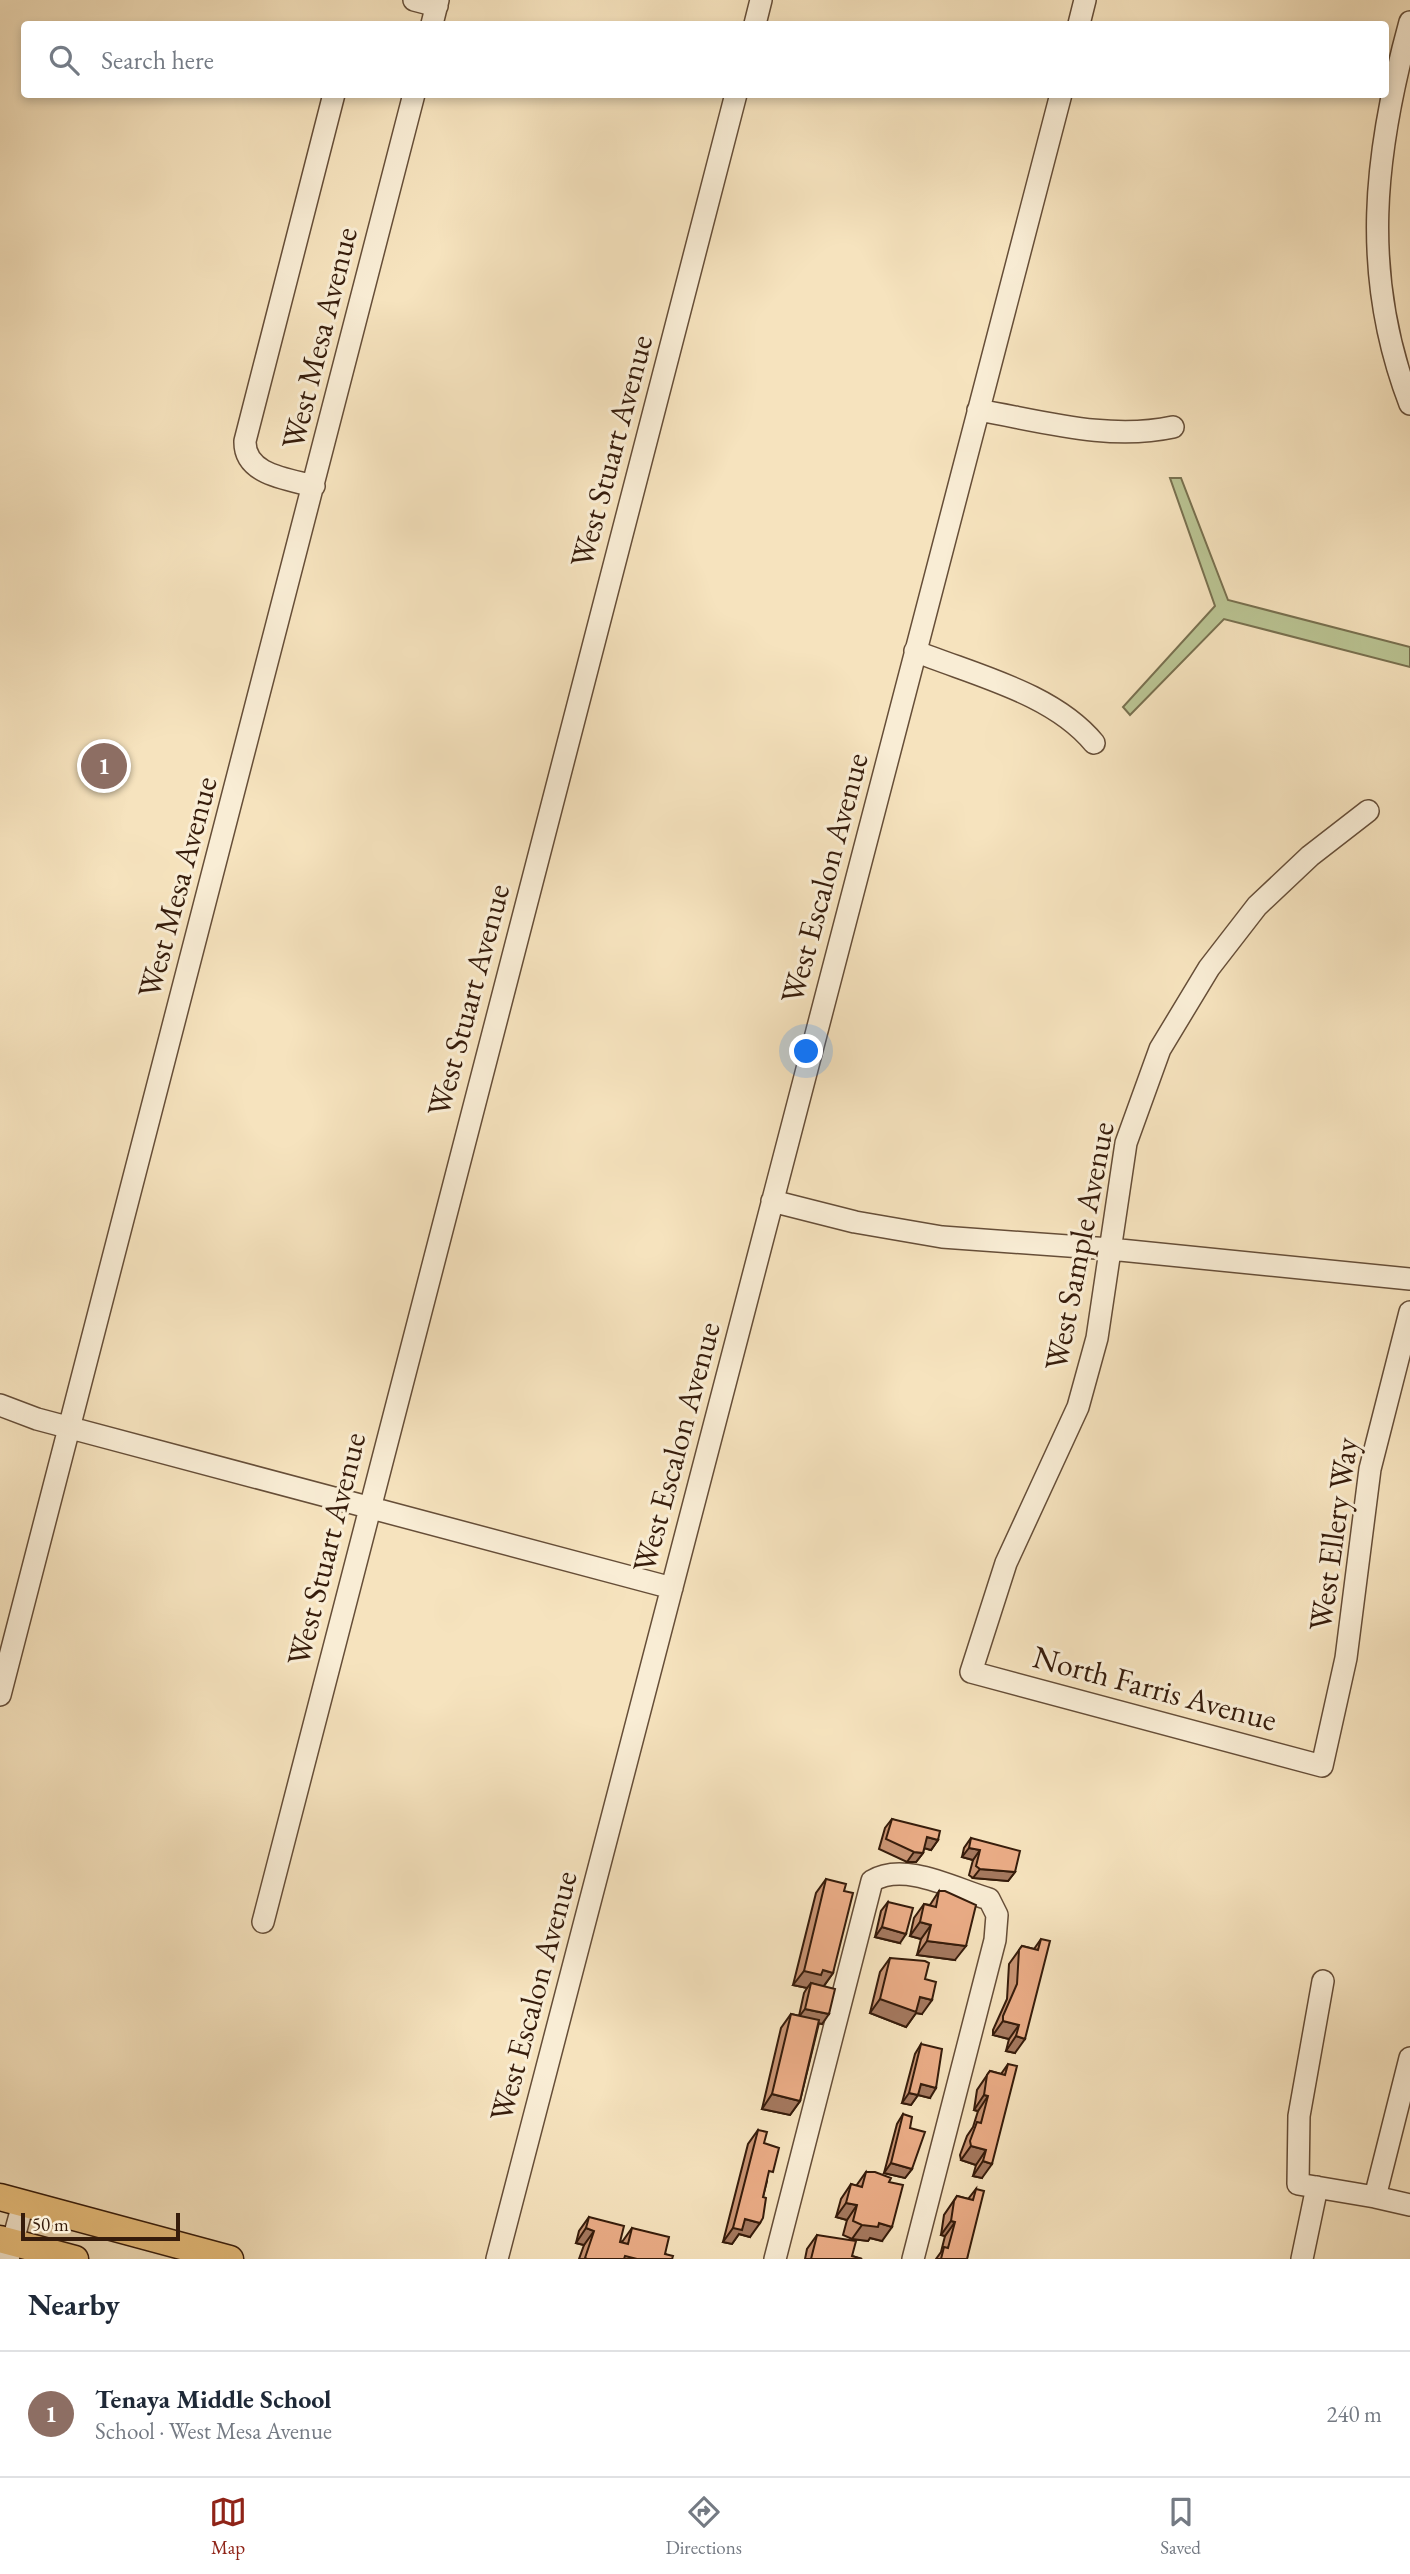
<!DOCTYPE html>
<html lang="en">
<head>
<meta charset="utf-8">
<style>
  body { margin:0; font-family:"EB Garamond",serif; background:#f6f6f7; color:#1f2937 }
  .scale { position:absolute; left:21px; bottom:18px; width:159px; box-sizing:border-box; padding-left:7px; border:4px solid #361c0b; border-top:0; font-size:19px; line-height:24px; white-space:nowrap; color:#361c0b; -webkit-text-stroke:5px #f9edd5; paint-order:stroke }
  .you { position:absolute; left:807px; top:1052px; width:24px; height:24px; margin:-18px; border:5px solid #fff; border-radius:50%; background:#1a73e8; box-shadow:0 0 0 10px #1a73e833 }
  .badge { display:grid; place-items:center; width:46px; height:46px; border-radius:50%; background:#8f2418; color:#fff; font-size:23px; font-weight:700 }
  .pin { position:absolute; translate:-50% -50%; border:4px solid #fff; box-shadow:0 2px 7px #0006 }
  .list { margin:0; padding:0; list-style:none }
  h2 { display:flex; justify-content:space-between; align-items:center; height:91px; margin:0; padding:0 28px; font-size:30px }
  h2 small { font-size:23px; font-weight:400; color:#747a83 }
  .list li { display:grid; grid-template-columns:46px 1fr auto; gap:21px; align-items:center; box-sizing:border-box; height:126px; padding:0 28px; border-top:2px solid #e0e1e3 }
  .list b { display:block; font-size:26px; white-space:nowrap }
  .list p { margin:0; font-size:23px; white-space:nowrap; color:#747a83 }
  .list em { font-size:23px; font-style:normal; color:#747a83 }
  .icon { flex:none; width:38px; height:38px; fill:none; stroke:currentColor; stroke-width:2; stroke-linecap:round; stroke-linejoin:round }
  .map { position:relative; flex:none; width:1410px; height:2259px; overflow:hidden }
  .search { position:absolute; background:#fff; box-shadow:0 4px 10px #0003; left:21px; right:21px; top:21px; height:77px; display:flex; align-items:center; gap:18px; box-sizing:border-box; padding:0 24px; border-radius:7px; color:#747a83; font-size:26px }
  .sheet { height:217px; background:#fff }
  nav { display:flex; justify-content:space-around; align-items:center; box-sizing:border-box; height:98px; border-top:2px solid #e0e1e3; background:#fff; font-size:19px; color:#747a83 }
  nav a { display:grid; justify-items:center; gap:4px }
  nav .on { color:#8f2418 }
  .map>svg:first-child { display:block }
</style>
</head>
<body>
<div class="map">
<svg width="1410" height="2259" viewBox="0 0 1410 2259">
  <rect width="100%" height="100%" fill="#f6e3be"/>
  <filter id="stains"><feTurbulence type="fractalNoise" baseFrequency=".00286" numOctaves="4"/><feColorMatrix values="0 0 0 0 .2 0 0 0 0 .09 0 0 0 0 .02 0 0 0 .5 -.17"/></filter>
  <radialGradient id="worn" r=".72"><stop offset=".6" stop-color="#630" stop-opacity="0"/><stop offset="1" stop-color="#630" stop-opacity=".3"/></radialGradient>
  <path fill="#bac493" stroke="#78704f" stroke-width="2" d="M1170 478H1181L1228 600 1410 647V667L1224 619 1130 715 1123 707 1215 606Z"/>
  <g fill="none" stroke-linecap="round" stroke-linejoin="round">
    <defs>
      <path id="minor" d="M414 0 437 6
        M1410 22C1374 153 1360 274 1410 404
        M432 24 438 0
        M755 24 761 0
        M1079 24 1085 0
        M978 410C1042 421 1108 441 1173 427
        M314 486C288 479 244 475 245 441L334 94
        M915 651C974 675 1053 693 1094 743
        M1368 811 1310 856 1257 906 1209 968 1160 1049 1126 1143 1097 1338 1078 1407 1006 1563 971 1672 1322 1766 1346 1658 1370 1469 1410 1312
        M772 1201 855 1222 942 1237 1110 1249 1410 1279
        M0 1405 37 1419 672 1588
        M0 1695 414 94
        M263 1922 736 94
        M1323 1981 1299 2116 1298 2184 1375 2197 1410 2058
        M1375 2197 1410 2205
        M8 2259 23 2204
        M497 2259 1061 94
        M775 2259 872 1881C904 1861 955 1889 989 1899L997 1915 995 1940 913 2259
        M1302 2259 1317 2187"/>
      <path id="major" d="M0 2197 230 2259
        M0 2239 75 2259"/>
    </defs>
    <use href="#minor" stroke="#664e38" stroke-width="24"/>
    <use href="#major" stroke="#361c0b" stroke-width="29"/>
    <use href="#minor" stroke="#f9edd5" stroke-width="21"/>
    <use href="#major" stroke="#ebc27f" stroke-width="26"/>
  </g>
  <path fill="#c99473" stroke="#361c0b" stroke-width="2" d="M892 1819 938 1840 931 1850 924 1848 923 1853 916 1862H907L879 1849 885 1828Z
    M971 1838 1015 1872 1008 1881 973 1878 969 1875 973 1860 962 1857 964 1848Z
    M826 1879 844 1891 833 1973 824 1986 822 2024 819 2023 800 2101 790 2115 762 2109 781 2028 791 2014 799 2016 804 1993 807 1988 793 1985 816 1893Z
    M939 1891 955 1960 917 1955 921 1939 910 1936 914 1918 924 1904 930 1905Z
    M888 1902 900 1943 875 1937 881 1911Z
    M1041 1939 1015 2053 1006 2051 1009 2039 993 2035V2030L1007 1999 1009 1964 1022 1946 1034 1949Z
    M890 1958 925 1979 922 2014 916 2013 906 2027 870 2013 880 1972Z
    M921 2044 930 2098 918 2095 911 2105 902 2103 915 2054Z
    M1008 2064 982 2178 973 2176 976 2165 961 2160 960 2155 967 2136 973 2127 978 2111 974 2110 977 2090 990 2071 1001 2074Z
    M903 2114 910 2128 912 2169 905 2178 884 2173 897 2124Z
    M758 2130 764 2143 767 2181 763 2197 750 2237 739 2234 732 2244 723 2242 748 2144Z
    M866 2172 882 2241 870 2238 868 2241 852 2239 843 2235 847 2220 836 2217 841 2199 851 2184 856 2186Z
    M976 2189 967 2259H936L941 2252 945 2236 941 2235 944 2215 957 2196 968 2199Z
    M589 2217 622 2242 632 2228 672 2259H579L584 2245 576 2243 579 2231Z
    M817 2235 852 2256 862 2259H805L807 2249Z"/>
  <path fill="#a4785e" stroke="#361c0b" stroke-width="2" d="M927 1837 938 1840 931 1850 920 1847Z
    M969 1848 980 1850 973 1860 962 1857Z
    M914 1852 923 1853 916 1862H907Z
    M980 1869 1015 1872 1008 1881 973 1878Z
    M920 1922 931 1925 921 1939 910 1936Z
    M882 1927 906 1934 900 1943 875 1937Z
    M927 1941 966 1946 955 1960 917 1955Z
    M823 1970 833 1973 823 1987 811 1983 807 1988 793 1985 804 1971Z
    M920 1997 932 2000 922 2014 916 2013 906 2027 870 2013 880 1999Z
    M805 2009 829 2014 822 2024 798 2018Z
    M1003 2021 1019 2025 1009 2039 993 2035Z
    M1016 2036 1025 2039 1015 2053 1006 2051Z
    M921 2084 936 2088 930 2098 914 2094Z
    M909 2093 918 2095 911 2105 902 2103Z
    M772 2094 800 2101 790 2115 762 2109Z
    M984 2095 988 2096 978 2111 974 2110Z
    M971 2146 986 2150 976 2165 961 2160Z
    M983 2161 992 2164 982 2178 973 2176Z
    M891 2163 912 2169 905 2178 884 2173Z
    M846 2203 857 2205 847 2220 836 2217Z
    M745 2219 760 2223 750 2237 739 2234 732 2244 723 2242 733 2228Z
    M951 2221 955 2222 945 2236 941 2235Z
    M879 2223 892 2227 882 2241 870 2238 868 2241 852 2239 862 2225Z
    M586 2228 594 2231 584 2245 576 2243Z"/>
  <path fill="#eaac86" stroke="#361c0b" stroke-width="2" d="M892 1819 940 1831 938 1840 927 1837 923 1853 914 1852 886 1839Z
    M971 1838 1020 1851 1015 1872 980 1869 976 1866 980 1850 969 1848Z
    M826 1879 846 1884 844 1891 853 1893 833 1973 823 1970 821 1975 804 1971Z
    M939 1891H945L976 1905 966 1946 927 1941 931 1925 920 1922 924 1904 936 1907Z
    M888 1902 913 1908 906 1934 882 1927Z
    M1041 1939 1050 1941 1025 2039 1016 2036 1019 2025 1003 2021V2016L1017 1984 1019 1950 1022 1946 1038 1950Z
    M890 1958 925 1961 929 1963 925 1979 936 1982 932 2000 920 1997 916 2012 880 1999Z
    M811 1983 835 1989 829 2014 805 2009Z
    M791 2014 819 2020 800 2101 772 2094Z
    M921 2044 942 2049 936 2088 921 2084 918 2095 909 2093Z
    M1008 2064 1017 2066 992 2164 983 2161 986 2150 971 2146 970 2141 977 2122 981 2123 988 2096 984 2095 987 2075 990 2071 1005 2075Z
    M903 2114 912 2117 910 2128 925 2132 912 2169 891 2163Z
    M758 2130 767 2132 764 2143 779 2148 773 2172 769 2171 763 2197 766 2198 763 2218 760 2223 745 2219 742 2230 733 2228Z
    M866 2172H875L891 2178 889 2182 903 2185 892 2227 879 2223 878 2227 862 2225 853 2221 857 2205 846 2203 851 2184 862 2187Z
    M976 2189 984 2191 967 2259H941L944 2247 948 2248 955 2222 951 2221 954 2201 957 2196 973 2200Z
    M589 2217 624 2226 620 2242 628 2244 632 2228 669 2237 665 2254 673 2256 672 2259H637L625 2256 624 2259H587L585 2258 594 2231 586 2228Z
    M817 2235 856 2241 852 2256 862 2259H811Z"/>
  <g text-anchor="middle" dominant-baseline="central" stroke-width="6" stroke-linejoin="round" paint-order="stroke">
    <g font-size="32" fill="#361c0b" stroke="#f9edd5">
      <text transform="translate(319 338) rotate(-76)">West Mesa Avenue</text>
      <text transform="translate(611 451) rotate(-75)">West Stuart Avenue</text>
      <text transform="translate(824 878) rotate(-75)">West Escalon Avenue</text>
      <text transform="translate(177 887) rotate(-75)">West Mesa Avenue</text>
      <text transform="translate(468 1000) rotate(-75)">West Stuart Avenue</text>
      <text transform="translate(1079 1246) rotate(-79)">West Sample Avenue</text>
      <text transform="translate(676 1447) rotate(-75)">West Escalon Avenue</text>
      <text transform="translate(1333 1534) rotate(-82)">West Ellery Way</text>
      <text transform="translate(326 1549) rotate(-76)">West Stuart Avenue</text>
      <text transform="translate(1155 1688) rotate(15)">North Farris Avenue</text>
      <text transform="translate(533 1996) rotate(-75)">West Escalon Avenue</text>
    </g>
  </g>
  <rect width="100%" height="100%" filter="url(#stains)"/>
  <rect width="100%" height="100%" fill="url(#worn)"/>
</svg>
<div class="scale">50 m</div>
<div class="you"></div>
<div class="pin badge" style="left:104px;top:766px;background:#8d6e63">1</div>
<div class="search"><svg class="icon" aria-label="search" viewBox="0 0 24 24"><circle cx="10" cy="10" r="6"/><path d="M15 15l6 6"/></svg>Search here</div>
</div>
<section class="sheet">
<h2>Nearby<small></small></h2>
<ul class="list">
<li><span class="badge" style="background:#8d6e63">1</span><div><b>Tenaya Middle School</b><p>School · West Mesa Avenue</p></div><em>240 m</em></li>
</ul>
</section>
<nav>
<a class="on"><svg class="icon" aria-label="map" viewBox="0 0 24 24"><path d="M3 6l6-2 6 2 6-2v14l-6 2-6-2-6 2zM9 4v14M15 6v14"/></svg>Map</a>
<a><svg class="icon" aria-label="directions" viewBox="0 0 24 24"><path d="M12 3l9 9-9 9-9-9zM9 14v-3h6M13 9l2 2-2 2"/></svg>Directions</a>
<a><svg class="icon" aria-label="saved" viewBox="0 0 24 24"><path d="M7 4h10v16l-5-4-5 4z"/></svg>Saved</a>
</nav>
</body>
</html>
